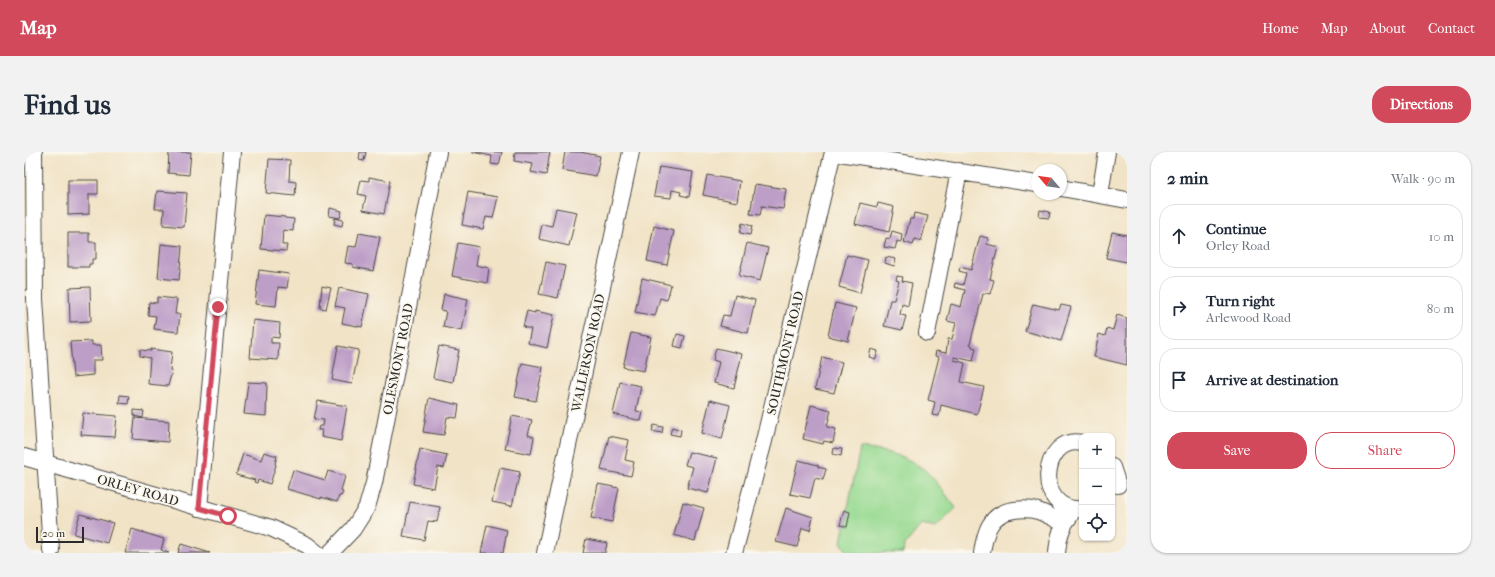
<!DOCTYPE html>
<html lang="en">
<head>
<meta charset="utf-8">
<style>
  body { margin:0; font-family:"IM FELL French Canon",serif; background:#f2f2f3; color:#1f2937 }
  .controls { position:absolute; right:12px; bottom:12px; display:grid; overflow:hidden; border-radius:8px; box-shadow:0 1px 3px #0004 }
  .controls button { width:36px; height:36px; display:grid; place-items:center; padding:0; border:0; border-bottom:1px solid #e0e1e3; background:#fff; color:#1f2937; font:20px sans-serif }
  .compass { position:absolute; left:1007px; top:12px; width:36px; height:36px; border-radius:50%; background:#fff; box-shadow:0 1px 3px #0004; rotate:299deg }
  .scale { position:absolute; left:12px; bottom:10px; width:48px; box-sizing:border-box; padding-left:4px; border:2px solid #2b2b2b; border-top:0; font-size:11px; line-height:14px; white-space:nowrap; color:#2b2b2b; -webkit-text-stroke:3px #fbf7ec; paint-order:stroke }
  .stop { position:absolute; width:12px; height:12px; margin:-9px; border:3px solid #d1495b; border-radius:50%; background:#fff }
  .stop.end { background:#d1495b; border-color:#fff; box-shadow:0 1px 4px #0008 }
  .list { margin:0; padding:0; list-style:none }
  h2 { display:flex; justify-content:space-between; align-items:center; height:52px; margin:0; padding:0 16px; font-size:17px }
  h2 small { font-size:13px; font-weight:400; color:#747a83 }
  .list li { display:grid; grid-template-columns:26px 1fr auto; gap:12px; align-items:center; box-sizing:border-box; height:64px; margin:0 8px 8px; padding:0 8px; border:1px solid #e0e1e3; border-radius:16px }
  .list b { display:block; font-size:15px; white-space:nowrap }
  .list p { margin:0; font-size:13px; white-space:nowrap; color:#747a83 }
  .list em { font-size:13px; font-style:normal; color:#747a83 }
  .actions { display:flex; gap:8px; padding:12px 16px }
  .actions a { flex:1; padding:9px 0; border:1px solid #d1495b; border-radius:16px; text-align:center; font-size:14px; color:#d1495b }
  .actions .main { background:#d1495b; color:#fff }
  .icon { flex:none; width:22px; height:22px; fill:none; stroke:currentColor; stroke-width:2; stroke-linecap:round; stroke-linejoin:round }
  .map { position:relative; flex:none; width:1103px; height:401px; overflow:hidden; border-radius:16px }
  header { display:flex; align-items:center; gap:24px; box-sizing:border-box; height:56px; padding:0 20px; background:#d1495b; color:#fff }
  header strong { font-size:19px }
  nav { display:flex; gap:22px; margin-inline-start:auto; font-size:14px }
  .intro { display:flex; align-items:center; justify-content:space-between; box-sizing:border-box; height:96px; padding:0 24px }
  h1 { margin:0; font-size:28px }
  .button { padding:10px 18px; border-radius:16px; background:#d1495b; color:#fff; font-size:14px; font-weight:700 }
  main { display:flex; gap:24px; padding:0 24px }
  aside { flex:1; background:#fff; border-radius:16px; box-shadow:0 1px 3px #0004 }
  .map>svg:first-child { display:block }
</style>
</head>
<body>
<header>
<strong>Map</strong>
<nav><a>Home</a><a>Map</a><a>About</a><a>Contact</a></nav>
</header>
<div class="intro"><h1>Find us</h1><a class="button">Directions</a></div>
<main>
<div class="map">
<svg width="1103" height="401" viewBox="0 0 1103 401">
  <rect width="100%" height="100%" fill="#fbf7ec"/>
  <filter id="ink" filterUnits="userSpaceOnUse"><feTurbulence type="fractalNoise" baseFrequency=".025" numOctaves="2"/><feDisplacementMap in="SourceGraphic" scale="8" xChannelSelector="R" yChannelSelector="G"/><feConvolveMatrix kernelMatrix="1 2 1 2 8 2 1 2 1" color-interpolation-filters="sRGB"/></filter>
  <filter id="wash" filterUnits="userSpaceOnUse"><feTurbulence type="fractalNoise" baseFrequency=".012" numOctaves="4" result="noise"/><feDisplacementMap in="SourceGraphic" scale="16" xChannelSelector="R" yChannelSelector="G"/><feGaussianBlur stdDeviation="0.9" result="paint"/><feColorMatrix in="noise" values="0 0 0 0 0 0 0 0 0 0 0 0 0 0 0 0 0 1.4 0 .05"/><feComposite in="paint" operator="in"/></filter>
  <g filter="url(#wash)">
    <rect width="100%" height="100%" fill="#f1e3c6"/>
    <path fill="#98da92" stroke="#62825e" d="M836 296C854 298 877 302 892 312 909 322 920 341 932 356L912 376 897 373 880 394 879 401H824L817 390Z"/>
    <g id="blocks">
      <path fill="#bd9ec7" d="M145 0H167L165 23 144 21Z
        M336 0H342L340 9 335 8Z
        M448 0H478L475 13 467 12 468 4Z
        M491 0H526L522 23 507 20 509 12 490 9Z
        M541 0H556L576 4 572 24 538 18Z
        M245 7 266 8 265 29 272 30 271 44 242 41Z
        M635 15 669 20 665 45 656 43 657 40 648 38 647 46 630 44Z
        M683 23 716 29 713 50 679 43Z
        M345 25 366 29 360 62 339 58 342 44 334 42 337 28 345 29Z
        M44 28H74V42H65V62L44 63Z
        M731 32 762 37 759 57 738 54 736 63 726 62Z
        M133 39 163 41 160 75 139 73 140 57H131Z
        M444 40 474 45 469 66 462 65 459 77 438 73Z
        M836 51 853 55 854 51 870 55 865 80 831 72Z
        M306 56 318 59 316 66 305 64Z
        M532 56 553 60 545 94 515 87 518 72 528 74Z
        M1016 58 1026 60 1025 66 1015 65Z
        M890 61 904 64 897 89 891 87 889 93 880 90 886 67H889Z
        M240 63 261 65V66L270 67 269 79 259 78 258 93H263L262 99 237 97Z
        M311 66 319 68 318 74 310 72Z
        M718 71 728 74 726 83 716 81Z
        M630 74 650 79 643 113 623 109Z
        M868 79 878 82 877 90 873 89 871 97 860 95 862 86 866 87Z
        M1088 80 1103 83V110L1082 106Z
        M44 81H65V90H72V107H68V112H65V115H44Z
        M335 81 356 85 349 119 329 115V112L321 111 324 94 332 95Z
        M956 84 964 86 963 92 974 95 966 127 970 128 966 142 962 141 961 142H959L946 192 948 193V195L952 196 949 209 930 205V208L941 211 937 230 960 235 953 262 917 253 915 264 908 263 911 250 904 248 915 205 911 204 912 199 922 201 924 187H928L932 171 923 169 927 152 937 155 941 138 930 135 931 131 939 133 942 121 935 119 936 115 947 118Z
        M434 91 455 95 452 113 465 116 463 131 428 124Z
        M723 91 744 96 736 129 715 124Z
        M137 92 158 94 155 128 134 126Z
        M823 103 844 108 836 141 815 135Z
        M862 105 872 107 870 114 861 111Z
        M522 110 541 114 534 146 515 142Z
        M235 118 265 122 263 136 254 135 252 154 231 152Z
        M873 124 879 125 878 129 888 131 884 154 878 152 876 163 882 164 878 178 860 174 866 148H870L875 129 872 128Z
        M618 126 647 133 643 148 636 146 631 164 611 160Z
        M298 134 307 136 302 157 296 156Z
        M66 135 67 169 46 170 45 136Z
        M315 136 345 142 338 175 318 171 321 156 311 154Z
        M420 142 444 147 438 179 419 175 422 159 417 158Z
        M711 143 731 148 724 181 696 174 699 163 706 164Z
        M133 145 153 147 151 162H156L154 180 130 177 132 164 124 163 125 150 133 151Z
        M811 151 832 156 824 189 804 184Z
        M1009 152 1035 158 1037 153 1047 155 1037 189 1001 179Z
        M503 159 511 161V159L530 163 523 196 504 191 507 177 499 175Z
        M1093 163 1103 166V213L1070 205 1075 182 1081 184 1083 176 1089 178Z
        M229 168 256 171 255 186 247 185V191H255L254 208 226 206Z
        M607 181 627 185 620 219 599 215Z
        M653 182 661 184 658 196 650 194Z
        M68 189V193H77L78 208H69V223L49 225 46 190Z
        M314 194 335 198 328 232 308 228Z
        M415 194 435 198 429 230 409 226Z
        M692 196 718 202 710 236 690 231 695 210 689 208Z
        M127 197 148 200 146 218 148 219 144 234 124 232 126 206 116 204V198L127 199Z
        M847 197 854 199 852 207 845 205Z
        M798 205 818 210 810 241 791 237Z
        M498 211 519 215 512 249 491 245Z
        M224 230 243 231 242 264 220 262Z
        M596 230 617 234 612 259 619 260 617 269 589 262Z
        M96 243 105 244 104 252 95 251Z
        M405 246 435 253 433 266 423 265 420 283 399 280Z
        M686 248 706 253 698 287 678 281Z
        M294 249 323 254 317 289 297 285 298 278H294L295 274H299L300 268 290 267Z
        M787 253 807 258 803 275 812 277 809 291 800 289 799 292 779 287Z
        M110 258 120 259 119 266 110 264Z
        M59 261 93 264 91 285 57 283Z
        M488 264 508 268 504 283 510 285 507 302 481 297Z
        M111 266 145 269 144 290 109 287Z
        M630 273 639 275 638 281 628 279Z
        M648 275 657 278 656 284 646 282Z
        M585 284 605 288 601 308 610 310 607 324 577 318Z
        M810 296 818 297 817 304 809 302Z
        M396 297 423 303 420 316 414 315 410 336 389 332Z
        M240 300 253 304 251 312 252 313 246 332 234 328 233 331 230 330 231 328 212 323 219 302 237 308Z
        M665 300 693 306 684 341 663 336 669 315 661 313Z
        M774 308 794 313V315L802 317 799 328 791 326 786 346 766 342Z
        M476 316 496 320 488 354 468 350Z
        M269 318 301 328 304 319 321 324 317 339 319 340 317 344H315L313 350 297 345V347L263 337Z
        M574 332 595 336 588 370 567 366Z
        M386 350 416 355 413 370 404 369 400 388 379 384Z
        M659 350 680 356 671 389 650 383Z
        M762 356 789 365 786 378 778 376 773 395 752 390Z
        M820 358 826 360 823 375 816 373Z
        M56 362 89 371 83 391 50 382Z
        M463 373 483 378 479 401H457Z
        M108 377 140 387 137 398 145 401H101Z
        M562 387 583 391 581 401H559Z
        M157 392 186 401H154Z"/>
    </g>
  </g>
  <g filter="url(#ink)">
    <use href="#blocks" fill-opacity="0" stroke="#494742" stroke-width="1"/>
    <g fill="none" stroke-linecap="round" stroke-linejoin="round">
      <defs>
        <path id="minor" d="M10 0 11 147 27 398
          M809 0 1013 32
          M1037 36 1103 48
          M1076 42 1083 0
          M903 181 935 19
          M1058 291C1017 282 1009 361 1058 357
          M0 305 247 376 283 393 293 401
          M1088 315 1094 333
          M175 356 208 0
          M306 401 329 377 343 355 350 331 414 0
          M521 401 607 0
          M710 401 740 289 809 0
          M958 401C961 380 966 361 990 358 997 357 1007 357 1014 359 1023 362 1031 367 1039 371
          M1033 401C1034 387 1037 374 1046 364"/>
      </defs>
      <use href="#minor" stroke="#494742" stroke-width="18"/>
      <use href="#minor" stroke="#fff" stroke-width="16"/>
    </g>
  </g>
  <g fill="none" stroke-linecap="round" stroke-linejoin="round" filter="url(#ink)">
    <path stroke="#d1495b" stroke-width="5" d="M194 155 175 356 204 364"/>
  </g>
  <g text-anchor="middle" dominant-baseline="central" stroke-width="3.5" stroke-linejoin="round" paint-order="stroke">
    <g font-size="13" fill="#2b2b2b" stroke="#fbf7ec">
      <text transform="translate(564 201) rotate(-78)">WALLERSON ROAD</text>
      <text transform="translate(761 201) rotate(-77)">SOUTHMONT ROAD</text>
      <text transform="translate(374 207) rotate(-79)">OLESMONT ROAD</text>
      <text transform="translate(114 338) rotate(16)">ORLEY ROAD</text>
    </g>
  </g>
</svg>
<div class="controls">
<button>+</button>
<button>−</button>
<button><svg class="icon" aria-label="locate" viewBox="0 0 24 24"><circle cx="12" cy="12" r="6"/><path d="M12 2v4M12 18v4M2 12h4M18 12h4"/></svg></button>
</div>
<svg class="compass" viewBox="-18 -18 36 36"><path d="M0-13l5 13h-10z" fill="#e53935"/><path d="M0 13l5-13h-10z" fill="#747a83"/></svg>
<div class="scale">20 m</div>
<div class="stop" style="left:204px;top:364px"></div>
<div class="stop end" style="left:194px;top:155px"></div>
</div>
<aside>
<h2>2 min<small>Walk · 90 m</small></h2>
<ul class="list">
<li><svg class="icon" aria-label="ahead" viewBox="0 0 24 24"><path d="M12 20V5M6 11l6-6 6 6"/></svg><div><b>Continue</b><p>Orley Road</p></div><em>10 m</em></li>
<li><svg class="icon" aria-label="right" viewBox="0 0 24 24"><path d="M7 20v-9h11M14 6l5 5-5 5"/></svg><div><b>Turn right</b><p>Arlewood Road</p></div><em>80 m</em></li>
<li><svg class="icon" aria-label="arrive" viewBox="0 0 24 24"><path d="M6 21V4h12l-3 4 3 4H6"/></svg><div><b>Arrive at destination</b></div></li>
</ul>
<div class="actions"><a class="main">Save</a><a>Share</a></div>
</aside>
</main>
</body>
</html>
